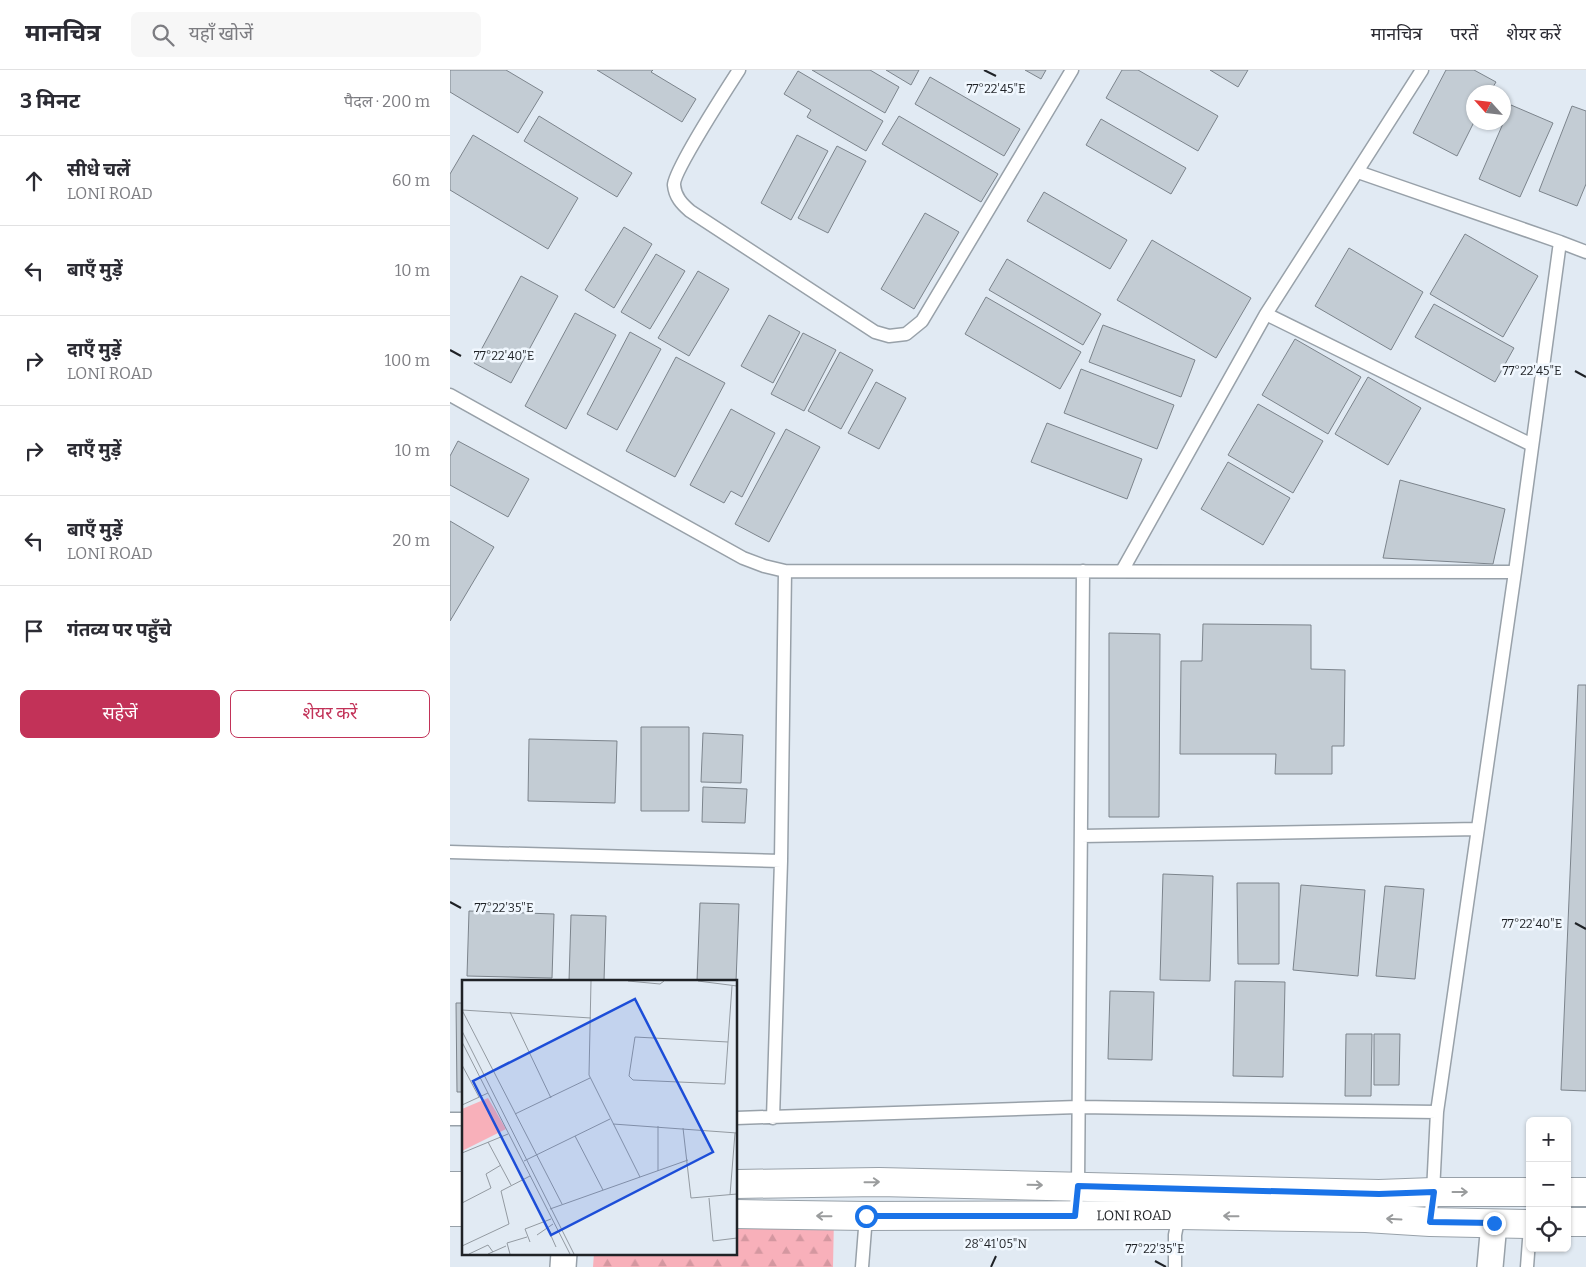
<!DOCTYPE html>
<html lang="hi">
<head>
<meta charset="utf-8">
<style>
  body { margin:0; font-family:Bitter,"Noto Sans Devanagari",serif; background:#f7f7f7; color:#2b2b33 }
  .controls { position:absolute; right:15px; bottom:15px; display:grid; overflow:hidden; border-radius:8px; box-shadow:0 1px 4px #0004 }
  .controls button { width:45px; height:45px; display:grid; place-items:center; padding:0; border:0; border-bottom:1px solid #e1e1e2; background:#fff; color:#2b2b33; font:25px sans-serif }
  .compass { position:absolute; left:1016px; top:15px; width:45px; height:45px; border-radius:50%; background:#fff; box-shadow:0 1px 4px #0004; rotate:297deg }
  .stop { position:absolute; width:15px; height:15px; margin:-11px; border:4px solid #1a73e8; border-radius:50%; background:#fff }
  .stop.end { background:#1a73e8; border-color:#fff; box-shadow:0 1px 5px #0008 }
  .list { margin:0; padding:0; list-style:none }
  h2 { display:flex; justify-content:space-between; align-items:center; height:65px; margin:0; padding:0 20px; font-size:21px }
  h2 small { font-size:16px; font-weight:400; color:#7c7c81 }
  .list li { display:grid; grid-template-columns:32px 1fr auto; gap:15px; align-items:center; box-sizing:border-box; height:90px; padding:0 20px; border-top:1px solid #e1e1e2 }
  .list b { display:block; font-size:19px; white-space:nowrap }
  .list p { margin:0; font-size:16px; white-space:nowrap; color:#7c7c81 }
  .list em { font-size:16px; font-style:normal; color:#7c7c81 }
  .actions { display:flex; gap:10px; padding:15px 20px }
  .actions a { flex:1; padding:11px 0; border:1px solid #c23258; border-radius:8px; text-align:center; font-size:18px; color:#c23258 }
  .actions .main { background:#c23258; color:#fff }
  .icon { flex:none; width:28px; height:28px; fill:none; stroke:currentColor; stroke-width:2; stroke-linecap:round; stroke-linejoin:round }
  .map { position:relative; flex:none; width:1136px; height:1197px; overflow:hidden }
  header { display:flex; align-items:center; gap:30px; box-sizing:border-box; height:70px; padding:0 25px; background:#fff; border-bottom:1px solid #e1e1e2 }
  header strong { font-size:24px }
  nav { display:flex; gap:28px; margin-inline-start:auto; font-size:18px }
  .search { width:350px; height:45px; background:#f7f7f7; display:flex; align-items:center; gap:12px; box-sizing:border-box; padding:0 18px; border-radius:8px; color:#7c7c81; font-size:19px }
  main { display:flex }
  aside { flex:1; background:#fff }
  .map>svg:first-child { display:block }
</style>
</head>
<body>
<header>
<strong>मानचित्र</strong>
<div class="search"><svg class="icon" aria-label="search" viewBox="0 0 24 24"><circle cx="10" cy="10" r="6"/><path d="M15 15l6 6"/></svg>यहाँ खोजें</div>
<nav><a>मानचित्र</a><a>परतें</a><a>शेयर करें</a></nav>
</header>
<main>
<aside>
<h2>3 मिनट<small>पैदल · 200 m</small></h2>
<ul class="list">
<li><svg class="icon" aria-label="ahead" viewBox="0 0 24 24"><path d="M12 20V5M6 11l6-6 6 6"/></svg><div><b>सीधे चलें</b><p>LONI ROAD</p></div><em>60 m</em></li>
<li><svg class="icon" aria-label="left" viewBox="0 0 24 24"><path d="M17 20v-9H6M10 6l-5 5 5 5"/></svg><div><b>बाएँ मुड़ें</b></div><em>10 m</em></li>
<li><svg class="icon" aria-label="right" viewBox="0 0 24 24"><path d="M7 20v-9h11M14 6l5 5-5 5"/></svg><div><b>दाएँ मुड़ें</b><p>LONI ROAD</p></div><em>100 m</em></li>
<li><svg class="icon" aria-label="right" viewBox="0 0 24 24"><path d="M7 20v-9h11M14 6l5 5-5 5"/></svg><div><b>दाएँ मुड़ें</b></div><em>10 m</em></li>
<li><svg class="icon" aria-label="left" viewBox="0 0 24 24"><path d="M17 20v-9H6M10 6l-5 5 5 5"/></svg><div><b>बाएँ मुड़ें</b><p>LONI ROAD</p></div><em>20 m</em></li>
<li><svg class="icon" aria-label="arrive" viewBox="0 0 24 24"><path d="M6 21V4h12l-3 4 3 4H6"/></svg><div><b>गंतव्य पर पहुँचे</b></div></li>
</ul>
<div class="actions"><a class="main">सहेजें</a><a>शेयर करें</a></div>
</aside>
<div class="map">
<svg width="1136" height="1197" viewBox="0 0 1136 1197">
  <defs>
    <pattern id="forest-firs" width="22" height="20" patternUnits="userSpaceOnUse" patternTransform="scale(1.25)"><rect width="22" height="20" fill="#f8b0ba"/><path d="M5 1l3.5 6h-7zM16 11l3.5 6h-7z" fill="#d497a0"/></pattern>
  </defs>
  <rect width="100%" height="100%" fill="#e1eaf3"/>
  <path fill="url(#forest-firs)" d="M384 1147 383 1197H143L144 1183H286V1151Z"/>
  <path fill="#c3ccd4" stroke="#7c848c" d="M0 0H56L93 22 68 63 0 22Z
    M147 0H203L201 2 246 29 232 52Z
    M362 0H420L449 17 435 43Z
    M436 0H469L461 15Z
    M575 0H596L591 9Z
    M672 0H688L768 46 748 81 656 28Z
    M760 0H798L788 17Z
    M996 0H1024L1046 12 1040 22H1024V52L1007 86 963 63Z
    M348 1 433 51 416 81 357 47 361 40 334 24Z
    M480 7 570 59 554 86 465 34Z
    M1061 35 1103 53 1070 127 1029 109Z
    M1122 36 1136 41V114L1127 136 1089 121Z
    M89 46 182 103 167 127 74 71Z
    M449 46 548 104 531 132 432 74Z
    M651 49 736 98 721 124 636 75Z
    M23 65 128 128 98 179 0 120V104Z
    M347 65 378 81 341 150 311 133Z
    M387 76 416 91 378 163 348 148Z
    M594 122 677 170 660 199 577 151Z
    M475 143 509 162 464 239 431 219Z
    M174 157 202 174 164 238 135 220Z
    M1015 164 1088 206 1053 267 980 224Z
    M702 170 801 228 766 288 667 230Z
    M899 178 973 222 941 280 865 236Z
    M206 184 235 201 200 259 171 242Z
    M557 189 651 244 633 275 539 220Z
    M248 201 279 219 239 286 208 268Z
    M71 206 108 226 61 313 24 293Z
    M536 227 631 282 610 319 515 264Z
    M984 234 1064 278 1045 312 965 267Z
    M125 243 166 265 116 359 75 336Z
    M319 245 350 262 323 313 291 296Z
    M653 255 745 290 731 327 639 292Z
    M180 262 211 279 167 360 137 344Z
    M353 263 386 280 354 341 321 324Z
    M845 269 911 307 878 364 812 325Z
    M390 282 423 300 391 359 358 341Z
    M226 287 275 313 225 407 176 381Z
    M631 299 724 335 707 379 614 343Z
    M918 307 971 338 938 395 885 364Z
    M426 312 456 328 429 379 398 363Z
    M808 334 873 371 843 423 778 385Z
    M281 339 325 363 292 427 281 421 274 433 240 415Z
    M597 353 692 389 677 429 581 392Z
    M336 359 370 377 319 472 285 454Z
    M8 371 79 409 58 447 0 415V386Z
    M778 392 840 428 813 475 751 439Z
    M950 410 1055 439 1043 494 933 488Z
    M0 451 44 477 0 551Z
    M753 554 861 555V599L895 600 894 676H882V704H825L826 684H730L731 591H752Z
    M659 563 710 564 709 747H659Z
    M1128 615H1136V1021L1111 1020Z
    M191 657H239V741H191Z
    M253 663 293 665 291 713 251 712Z
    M79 669 167 671 165 733 78 731Z
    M253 717 297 719 295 753 252 752Z
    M713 804 763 806 760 911 710 910Z
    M787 813H829V894H788Z
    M851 815 915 820 908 906 843 900Z
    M935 816 974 819 965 909 926 906Z
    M250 833 289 834 286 912 247 911Z
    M19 841 104 844 102 908 17 906Z
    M121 845 156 846 154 911H119Z
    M785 911 835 912 833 1007 783 1006Z
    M660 921 704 922 702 990 658 989Z
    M6 933H14V1022H7Z
    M896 964H922L921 1026H895Z
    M924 964H950L949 1015H924Z"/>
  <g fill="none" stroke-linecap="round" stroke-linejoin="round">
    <defs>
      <path id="service" d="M289 0C278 17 223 102 224 115 225 127 232 134 240 141L425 262 439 266 456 264 472 251 622 0
        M908 102 1110 172 1136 182
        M816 244 1082 375
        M0 325 293 488 314 496 335 501 1065 502
        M672 501 816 244 972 0
        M631 766 1028 759
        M0 782 331 791
        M286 1048 628 1037 987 1042
        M323 1048 331 791 335 501
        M0 1049H14
        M625 1146 628 1116 633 501
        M980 1152 983 1122 987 1042 1065 502 1110 172
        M412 1197 416 1146
        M725 1197V1165L729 1145
        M1077 1197 1080 1157"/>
      <path id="minor" d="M113 1197 114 1183
        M1040 1197 1044 1153"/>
      <g id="tertiary">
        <path d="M286 1114 429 1112 929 1124 983 1122H1080"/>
        <path d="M0 1116H14"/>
        <path d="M1117 1122H1136"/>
        <path d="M0 1142H14"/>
        <path id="s1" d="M286 1144 416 1146 729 1145 916 1148 980 1152 1080 1154"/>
        <path d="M1117 1152H1136"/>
      </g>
    </defs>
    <use href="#service" stroke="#98a1a9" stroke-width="15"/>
    <use href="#minor" stroke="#98a1a9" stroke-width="28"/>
    <use href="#tertiary" stroke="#98a1a9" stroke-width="30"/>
    <use href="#service" stroke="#fff" stroke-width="12"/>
    <use href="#minor" stroke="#fff" stroke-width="25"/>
    <use href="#tertiary" stroke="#fff" stroke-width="28"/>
  </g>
  <defs><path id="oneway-shaft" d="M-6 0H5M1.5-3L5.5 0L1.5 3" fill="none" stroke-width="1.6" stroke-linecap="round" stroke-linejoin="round" transform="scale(1.25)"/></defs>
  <g stroke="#9a9c9d">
    <use href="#oneway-shaft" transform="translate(422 1112) rotate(-1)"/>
    <use href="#oneway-shaft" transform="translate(585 1115) rotate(1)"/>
    <use href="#oneway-shaft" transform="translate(1010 1122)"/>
    <use href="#oneway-shaft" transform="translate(374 1146) rotate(-179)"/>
    <use href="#oneway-shaft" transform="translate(781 1146) rotate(-179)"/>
    <use href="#oneway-shaft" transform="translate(944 1149) rotate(-177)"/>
  </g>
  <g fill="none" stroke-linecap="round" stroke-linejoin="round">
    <path stroke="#1a73e8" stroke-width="6" d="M416 1146H625L628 1116 929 1124 984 1122 980 1152 1044 1153"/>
  </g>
  <path fill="none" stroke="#1f2226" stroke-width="2" d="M534 0 546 6M0 280 11 286M1125 301 1136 307M0 832 11 838M1125 853 1136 859M705 1191 716 1197M541 1197 546 1186"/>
  <g text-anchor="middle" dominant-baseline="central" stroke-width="5" stroke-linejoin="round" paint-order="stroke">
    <g font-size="14" fill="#1f2226" stroke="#f0f7fe">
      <text stroke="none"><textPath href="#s1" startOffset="398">LONI ROAD</textPath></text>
    </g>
  </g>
  <g transform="translate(12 910)">
    <rect width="275" height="275" fill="#e1eaf3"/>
    <path d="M26 118 44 149 0 171V129Z" fill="#f8b0ba"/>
    <path fill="none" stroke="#939aa1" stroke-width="1" d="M129 1 127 95 178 197M166 1 198 4 202 1M236 1 275 6M0 30 100 224M0 30 129 38M48 32 89 118M0 51 112 274M0 62 108 274M266 62 173 57 167 96 171 100 263 104 270 6M0 85 17 117M0 125 26 113M53 134 128 98M151 144 275 153M196 146V191M221 148 229 218 275 214M113 156 141 210M26 162 49 205M0 173 46 154M62 181 148 139M268 215 273 153M247 218 251 261 275 258M0 223 29 208 24 194 39 185M88 229 226 180M86 249 94 267M75 255 91 244M68 262 63 249 89 239M0 266 47 244 39 211 68 196M7 274 26 265 31 272M26 274 44 266M48 274 45 263 65 257"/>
    <path fill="#1d4ed8" fill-opacity="0.15" stroke="#1d4ed8" stroke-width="2.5" d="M173 19 251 172 89 255 11 101Z"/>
    <rect width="275" height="275" fill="none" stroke="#1f2226" stroke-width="2.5"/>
  </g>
  <g font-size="12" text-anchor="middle" fill="#1f2226" stroke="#f0f7fe" stroke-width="5" stroke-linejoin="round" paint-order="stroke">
    <text x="546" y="23">77°22'45"E</text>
    <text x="54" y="290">77°22'40"E</text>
    <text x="1082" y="305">77°22'45"E</text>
    <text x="54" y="842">77°22'35"E</text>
    <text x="1082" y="858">77°22'40"E</text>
    <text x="546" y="1178">28°41'05"N</text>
    <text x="705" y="1183">77°22'35"E</text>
  </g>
</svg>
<div class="controls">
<button>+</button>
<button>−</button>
<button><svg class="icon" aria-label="locate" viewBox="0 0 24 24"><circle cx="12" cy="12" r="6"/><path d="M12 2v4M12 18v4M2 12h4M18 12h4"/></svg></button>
</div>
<svg class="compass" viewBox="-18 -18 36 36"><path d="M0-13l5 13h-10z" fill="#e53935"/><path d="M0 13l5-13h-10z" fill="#7c7c81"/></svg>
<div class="stop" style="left:416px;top:1146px"></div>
<div class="stop end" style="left:1044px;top:1153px"></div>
</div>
</main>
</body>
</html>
